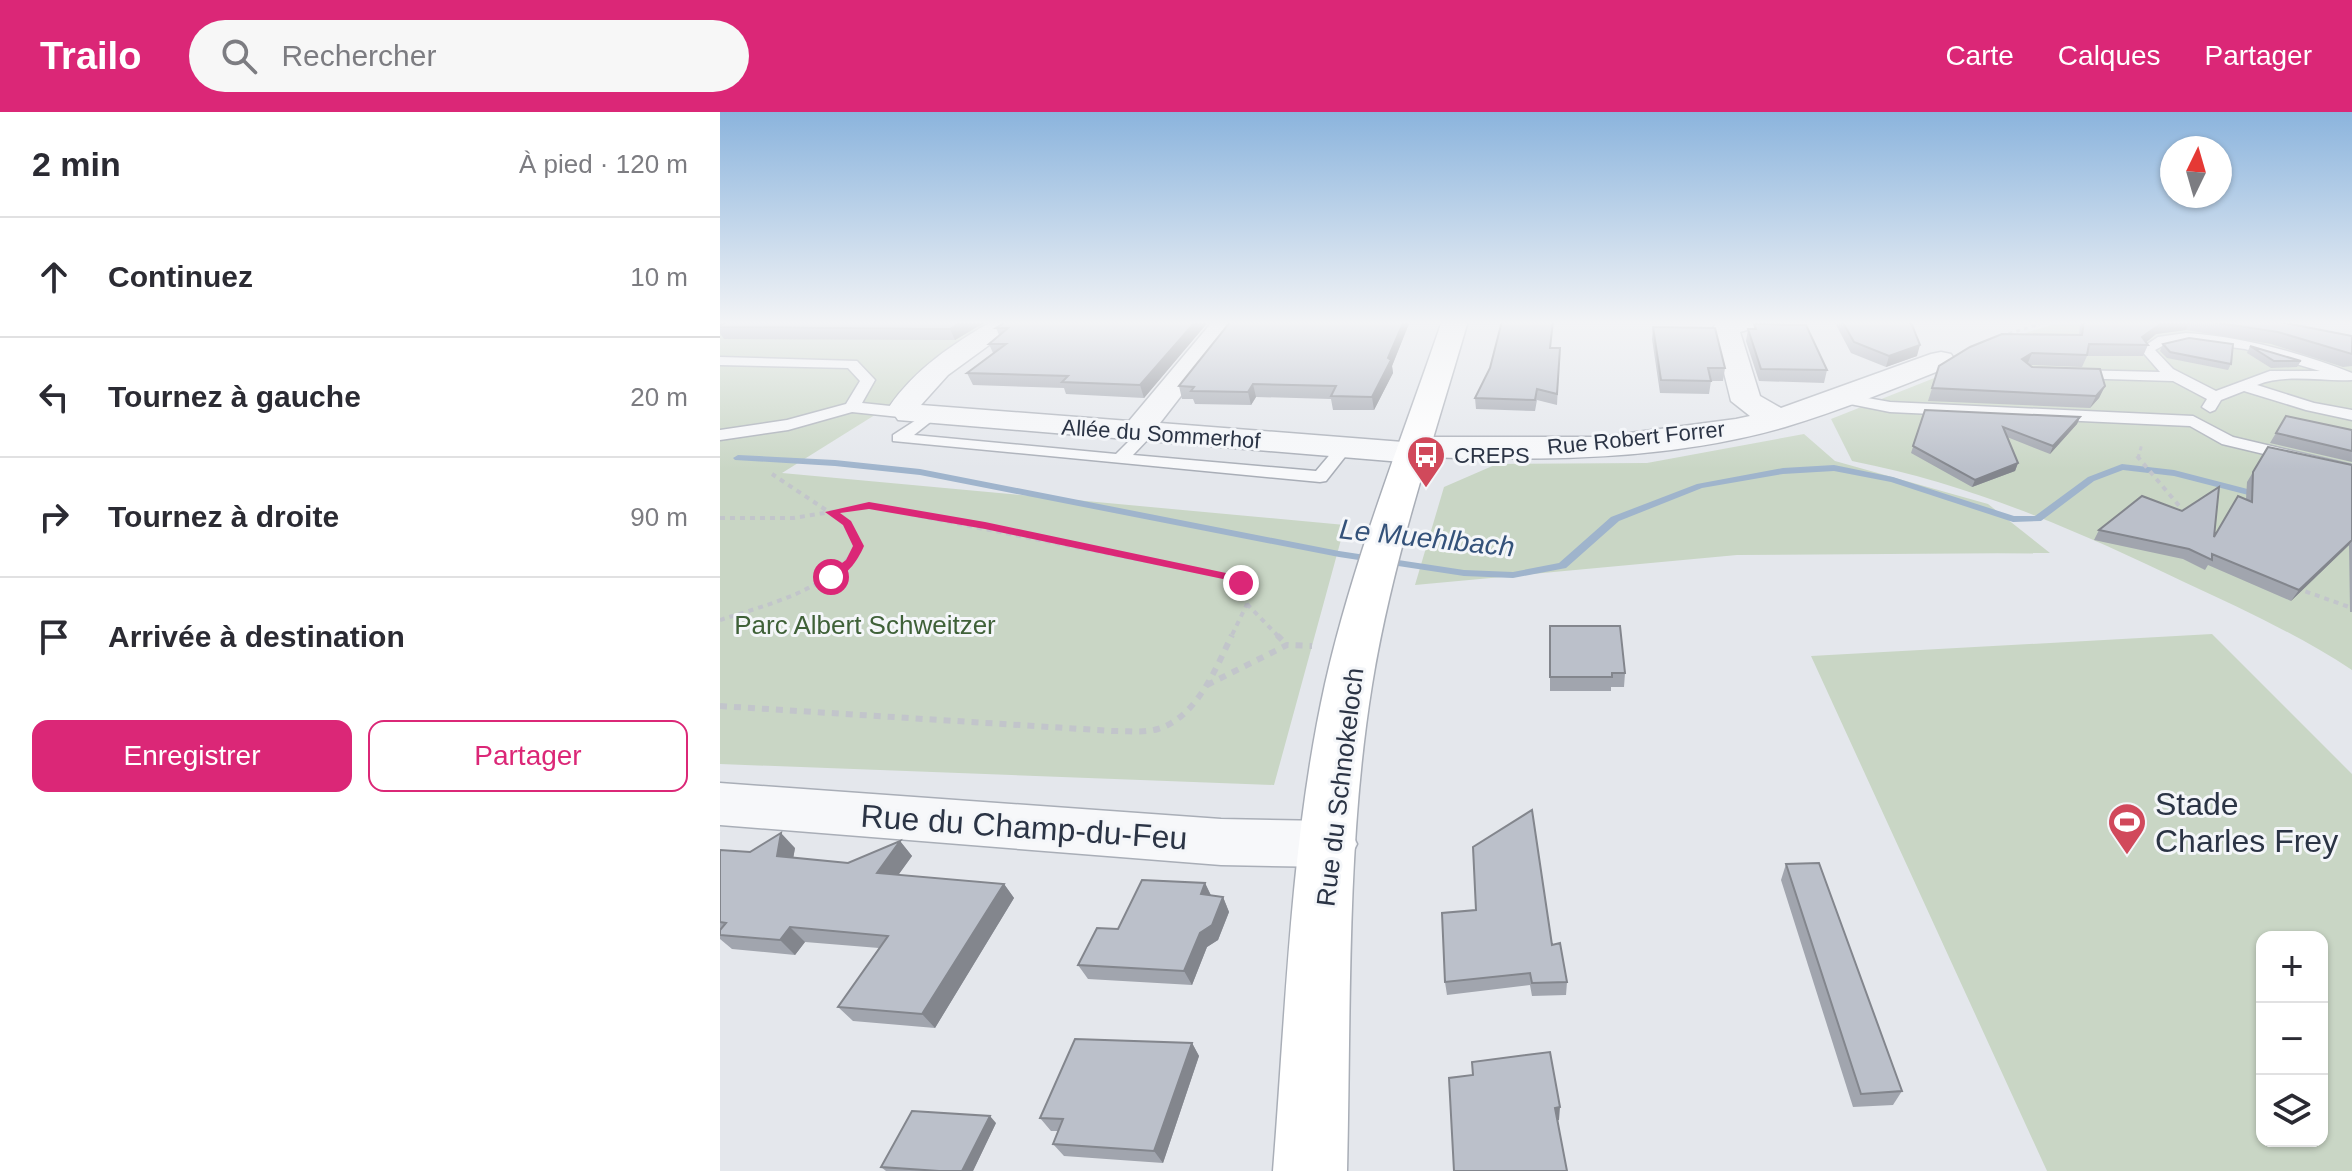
<!DOCTYPE html>
<html lang="fr">
<head>
<meta charset="utf-8">
<style>
  body { margin:0; font-family:Helvetica,sans-serif; background:#f7f7f7; color:#2b2b33 }
  .controls { position:absolute; right:24px; bottom:24px; display:grid; overflow:hidden; border-radius:16px; box-shadow:0 2px 6px #0004 }
  .controls button { width:72px; height:72px; display:grid; place-items:center; padding:0; border:0; border-bottom:2px solid #e1e1e2; background:#fff; color:#2b2b33; font:40px sans-serif }
  .compass { position:absolute; left:1440px; top:24px; width:72px; height:72px; border-radius:50%; background:#fff; box-shadow:0 2px 6px #0004; rotate:5deg }
  .stop { position:absolute; width:24px; height:24px; margin:-18px; border:6px solid #db2777; border-radius:50%; background:#fff }
  .stop.end { background:#db2777; border-color:#fff; box-shadow:0 2px 8px #0008 }
  .list { margin:0; padding:0; list-style:none }
  h2 { display:flex; justify-content:space-between; align-items:center; height:104px; margin:0; padding:0 32px; font-size:34px }
  h2 small { font-size:26px; font-weight:400; color:#7c7c81 }
  .list li { display:grid; grid-template-columns:52px 1fr auto; gap:24px; align-items:center; box-sizing:border-box; height:120px; padding:0 32px; border-top:2px solid #e1e1e2 }
  .list b { display:block; font-size:30px; white-space:nowrap }
  .list em { font-size:26px; font-style:normal; color:#7c7c81 }
  .actions { display:flex; gap:16px; padding:24px 32px }
  .actions a { flex:1; padding:18px 0; border:2px solid #db2777; border-radius:16px; text-align:center; font-size:28px; color:#db2777 }
  .actions .main { background:#db2777; color:#fff }
  .icon { flex:none; width:44px; height:44px; fill:none; stroke:currentColor; stroke-width:2; stroke-linecap:round; stroke-linejoin:round }
  .map { position:relative; flex:none; width:1632px; height:1059px; overflow:hidden }
  header { display:flex; align-items:center; gap:48px; box-sizing:border-box; height:112px; padding:0 40px; background:#db2777; color:#fff }
  header strong { font-size:38px }
  nav { display:flex; gap:44px; margin-inline-start:auto; font-size:28px }
  .search { width:560px; height:72px; background:#f7f7f7; display:flex; align-items:center; gap:20px; box-sizing:border-box; padding:0 28px; border-radius:44px; color:#7c7c81; font-size:30px }
  main { display:flex }
  aside { flex:1; background:#fff }
  .map>svg:first-child { display:block }
</style>
</head>
<body>
<header>
<strong>Trailo</strong>
<div class="search"><svg class="icon" aria-label="search" viewBox="0 0 24 24"><circle cx="10" cy="10" r="6"/><path d="M15 15l6 6"/></svg>Rechercher</div>
<nav><a>Carte</a><a>Calques</a><a>Partager</a></nav>
</header>
<main>
<aside>
<h2>2 min<small>À pied · 120 m</small></h2>
<ul class="list">
<li><svg class="icon" aria-label="ahead" viewBox="0 0 24 24"><path d="M12 20V5M6 11l6-6 6 6"/></svg><div><b>Continuez</b></div><em>10 m</em></li>
<li><svg class="icon" aria-label="left" viewBox="0 0 24 24"><path d="M17 20v-9H6M10 6l-5 5 5 5"/></svg><div><b>Tournez à gauche</b></div><em>20 m</em></li>
<li><svg class="icon" aria-label="right" viewBox="0 0 24 24"><path d="M7 20v-9h11M14 6l5 5-5 5"/></svg><div><b>Tournez à droite</b></div><em>90 m</em></li>
<li><svg class="icon" aria-label="arrive" viewBox="0 0 24 24"><path d="M6 21V4h12l-3 4 3 4H6"/></svg><div><b>Arrivée à destination</b></div></li>
</ul>
<div class="actions"><a class="main">Enregistrer</a><a>Partager</a></div>
</aside>
<div class="map">
<svg width="1632" height="1059" viewBox="0 0 1632 1059">
  <rect width="100%" height="100%" fill="#e4e7ec"/>
  <path fill="#c9d6c5" fill-rule="evenodd" d="M0 209H273L199 259 166 296 62 361 625 413 554 673 0 652Z
    M1345 209H1495L1632 235V558C1579 523 1522 497 1464 470 1354 417 1253 373 1132 349L1111 307 1232 259 1308 220Z
    M1084 322 1115 349 1268 392 1330 441 1017 443 695 473 724 375 777 352 927 351Z
    M1492 522 1632 662V1059H1327L1091 544ZM1542 825H1602V1029H1542Z"/>
  <g fill="none" stroke-linecap="round" stroke-linejoin="round">
    <path fill="#9fb4cc" fill-rule="evenodd" d="M18 343 115 348 200 357 619 439 744 458 793 460 839 451 891 405 977 372 1063 356 1114 353 1173 365 1294 404H1315L1368 365 1402 352 1454 358 1543 381 1545 383 1540 386 1454 364 1403 358 1374 369 1321 409 1293 410 1171 370 1114 359 1063 362 982 376 899 409 846 456 793 466 744 464 619 445 200 363 115 354 15 348 13 346Z"/>
    <defs>
      <path id="lane" d="M0 209H8L0 214Z
        M1466 221C1523 225 1579 240 1632 261V268C1603 270 1567 261 1537 273L1594 291 1632 298V308L1586 298 1524 279 1501 288 1495 298 1490 300 1482 295 1487 287 1453 269 1353 266 1346 262 1353 258 1440 260 1420 237 1438 225ZM1466 229 1525 237 1600 259H1550L1496 279 1453 257 1435 238 1446 232Z
        M0 245 137 249 155 268 142 291 189 296 197 301 189 306 132 300 68 318 0 328V318L67 308 126 292 140 269 128 256 0 253Z
        M1125 282 1170 290 1473 304 1513 325 1632 353V363L1502 332 1470 314 1170 300 1120 290 1117 287Z
        M210 299 218 304 194 323 396 342 420 318 426 316 434 321 413 343 596 359 618 333 624 331 632 336 606 369 600 370 173 329V323Z"/>
      <path id="street" d="M272 209H302L228 263 201 293 409 309 493 209H519L440 311 683 330 696 325H879L1016 307 1030 304 1011 289 993 216 997 210 1045 209 1041 214 1020 220 1040 284 1061 296 1211 242 1221 240 1231 242 1235 248 1231 254C1176 276 1121 298 1065 315 950 348 827 349 708 345L694 351 178 308 169 295C196 256 232 233 272 209Z
        M0 671 501 707 609 709 629 716 637 732 629 748 609 755 501 753 0 713Z"/>
      <path id="secondary" d="M722 209H748C713 330 672 449 652 573 626 733 631 897 627 1059H553C566 897 570 731 605 572 633 448 681 329 722 209Z"/>
    </defs>
    <use href="#lane" stroke="#a9aeb7" stroke-width="3"/>
    <use href="#street" stroke="#a9aeb7" stroke-width="3"/>
    <use href="#secondary" stroke="#a9aeb7" stroke-width="3"/>
    <path stroke="#c2c5cb" stroke-width="3" stroke-dasharray="4 4" stroke-linecap="butt" d="M1281 224 1330 209
      M1418 346 1422 332"/>
    <path stroke="#c2c5cb" stroke-width="4" stroke-dasharray="5 5" stroke-linecap="butt" d="M1417 344 1466 402
      M0 406H73L149 394 506 465 522 474 527 492 511 525
      M1576 476 1632 496
      M527 492 559 525
      M0 508C49 492 108 479 138 434L127 412 52 362"/>
    <path stroke="#c2c5cb" stroke-width="6" stroke-dasharray="7 7" stroke-linecap="butt" d="M557 523 567 533
      M487 573 567 533 592 534
      M0 594 393 619C408 619 424 621 438 617 477 605 496 556 512 523"/>
    <use href="#lane" fill="#f7f8fa" fill-rule="evenodd"/>
    <use href="#street" fill="#f7f8fa" fill-rule="evenodd"/>
    <use href="#secondary" fill="#fff" fill-rule="evenodd"/>
  </g>
  <path fill="#a1a5ae" d="M267 209 235 228 4 227 0 221V213Z
    M489 209 424 286 346 282 344 276 253 273 247 261 273 241 269 232 279 223 276 216Z
    M511 209H690L672 254 673 261 654 298H613L611 287 536 285 531 293 475 292 473 287H462L459 274Z
    M1114 209H1188L1197 244 1166 255 1131 241Z
    M1360 209H1555L1632 224V254L1623 255 1551 232 1466 218 1436 222 1426 230 1428 233 1423 244H1367L1362 255 1310 253 1312 255 1385 274 1379 286 1370 296 1208 289 1219 254 1359 223Z
    M1034 212 1107 258 1104 271 1039 269 1026 229 1028 217H1034Z
    M933 215 1005 256 1003 269H991L989 282 940 281 932 227Z
    M1443 232 1511 252 1508 258 1447 246 1440 239Z
    M1530 234 1581 249 1577 255 1551 256 1527 241Z
    M831 236H840L837 293 817 288 815 299 756 297 755 286Z
    M1205 298 1360 305 1357 312 1330 342 1287 325 1298 351 1295 359 1252 375 1191 341Z
    M1566 304 1632 318V350L1550 331Z
    M1548 335 1632 353V500H1630L1629 433 1571 489 1488 453 1485 458 1463 447 1374 428 1379 418 1494 425 1526 387 1527 370Z
    M830 514 905 561 904 575H891V579H830Z
    M180 729 192 744 178 763 284 772 294 786 215 916 133 909 118 895 159 836 85 830 75 843 12 837 0 827V738L30 740 75 736 73 746 128 751Z
    M1066 752 1182 979 1173 993 1133 995 1061 768Z
    M485 771 491 783 503 785 509 800 498 828 487 835 472 873 368 867 358 853Z
    M832 833 847 870 846 883 812 884 810 873 727 883 725 870Z
    M472 931 479 944 443 1051 344 1044 333 1032 338 1019H331L320 1006Z
    M276 1011 253 1059H166L161 1055Z"/>
  <path fill="#83868d" d="M243 209H267L235 228 230 217Z
    M476 209H489L424 286 420 273Z
    M684 209H690L672 254 673 261 654 298 652 285Z
    M1457 209H1470L1466 218 1436 222 1423 233 1422 225 1442 211Z
    M1200 233 1197 244 1166 255 1169 244Z
    M1312 241 1307 253 1302 247Z
    M533 272 536 285 531 293 528 280Z
    M1385 274 1379 286 1370 296 1376 284Z
    M1360 305 1357 312 1330 342 1333 334Z
    M1298 351 1295 359 1252 375 1255 368Z
    M1632 428 1629 433 1571 489 1579 478Z
    M61 721 75 736 71 759 57 744Z
    M180 729 192 744 169 776 157 761Z
    M485 771 492 786 481 782Z
    M284 772 294 786 215 916 202 902Z
    M503 785 509 800 498 828 487 835 472 873 464 859 480 821Z
    M70 815 85 830 75 843 60 828Z
    M472 931 479 944 443 1051 434 1039Z
    M840 995 839 1008 835 1009V996Z
    M270 1004 276 1011 253 1059H242Z"/>
  <path fill="#bbc0ca" stroke="#83868d" stroke-width="2" d="M8 209H243L230 217 0 215V213Z
    M287 209H476L420 273 342 270 348 264 247 261 286 232H269L288 216H276Z
    M511 209H684L668 246 671 248 652 285 611 284 616 274 533 272 528 280 471 279 474 275 459 274Z
    M782 209H833L830 236H840L837 282 817 277 815 288 755 286 770 256Z
    M1122 209H1188L1192 213 1200 233 1169 244 1134 230Z
    M1364 209H1457L1442 211 1422 225 1428 233 1369 232 1367 243 1312 241 1302 247 1312 255 1380 257 1385 274 1376 284 1212 276 1219 254 1250 235 1282 222 1362 223Z
    M1485 209H1555L1632 224V242L1558 220Z
    M1034 212 1086 213 1107 258 1041 257 1028 217H1036Z
    M933 215 995 216 1005 256H988L991 269 941 268Z
    M1469 226 1513 232 1511 252 1450 240 1443 232Z
    M1530 234 1581 249H1554Z
    M1205 298 1360 305 1333 334 1283 315 1298 351 1255 368 1193 334Z
    M1566 304 1632 318V339L1556 321Z
    M1548 335 1632 353V428L1579 478 1492 442V448L1469 437 1379 418 1422 384 1462 399 1499 375 1494 425 1518 384 1532 390 1533 360Z
    M830 514H900L905 561H892V565H830Z
    M812 698 832 833 840 831 847 870 812 871 810 861 725 870 722 801 756 798 753 735Z
    M61 721 57 744 128 751 180 729 157 761 284 772 202 902 118 895 168 824 70 815 60 828 0 823V818L6 811 0 810V738L30 740Z
    M1099 751 1182 979 1141 982 1066 752Z
    M422 768 485 771 481 782 503 785 492 813 480 821 464 859 358 853 377 816 398 817Z
    M355 927 472 931 434 1039 333 1032 343 1007 320 1006Z
    M830 940 840 995 835 996 847 1059H734L729 966 753 963 752 950Z
    M192 999 270 1004 242 1059H219L161 1055Z"/>
  <linearGradient id="sky" x2="0" y2="1"><stop stop-color="#8bb4dd"/><stop offset="0.59" stop-color="#f3f4f6"/><stop offset="1" stop-color="#f3f4f6" stop-opacity="0"/></linearGradient>
  <rect width="1632" height="357" fill="url(#sky)"/>
  <path fill="#db2777" d="M149 390 265 410 506 461 527 471 521 474 503 467 265 417 149 397 120 401 131 409 144 434C137 450 125 468 107 467V462L126 448 133 434 123 413 105 400Z"/>
  <defs>
    <symbol id="bus-pin" viewBox="-11 -11 22 30"><path d="M0 17L-7.5 6A9.5 9.5 0 1 1 7.5 6Z" fill="#d1495b" stroke="#f4f6f9"/><path d="M-5-6H5V4H4V6H2V4H-2V6H-4V4H-5ZM-3.5-4V0h7V-4ZM-3.5 1.2v1.5H-2V1.2ZM2 1.2v1.5H3.5V1.2Z" fill="#fff"/></symbol>
    <symbol id="stadium-pin" viewBox="-11 -11 22 30"><path d="M0 17L-7.5 6A9.5 9.5 0 1 1 7.5 6Z" fill="#d1495b" stroke="#f4f6f9"/><path d="M0-5a6.5 5 0 1 0 0 10a6.5 5 0 1 0 0-10ZM-3.5-1.8h7v3.6h-7Z" fill="#fff"/></symbol>
  </defs>
  <g fill-rule="evenodd">
    <use href="#bus-pin" x="684" y="321" width="44" height="60"/>
    <use href="#stadium-pin" x="1385" y="688" width="44" height="60"/>
  </g>
  <g text-anchor="middle" dominant-baseline="central" stroke-width="6" stroke-linejoin="round" paint-order="stroke">
    <g font-size="22" fill="#2b3445" stroke="#f4f6f9">
      <text transform="translate(441 322) rotate(4)">Allée du Sommerhof</text>
      <text transform="translate(916 326) rotate(-6)">Rue Robert Forrer</text>
    </g>
    <g font-size="22" fill="#2b3445" stroke="#f4f6f9" text-anchor="start">
      <text x="734" y="343">CREPS</text>
    </g>
    <g font-size="26" fill="#3f6138" stroke="#f4f6f9">
      <text x="145" y="513">Parc Albert Schweitzer</text>
    </g>
    <g font-size="26" fill="#2b3445" stroke="#f4f6f9">
      <text transform="translate(620 675) rotate(-83)">Rue du Schnokeloch</text>
    </g>
    <g font-size="28" font-style="italic" fill="#34527a" stroke="#f4f6f9">
      <text transform="translate(707 426) rotate(6)">Le Muehlbach</text>
    </g>
    <g font-size="32" fill="#2b3445" stroke="#f4f6f9" text-anchor="start">
      <text x="1435" y="692">Stade<tspan x="1435" dy="37">Charles Frey</tspan></text>
    </g>
    <g font-size="32" fill="#2b3445" stroke="#f4f6f9">
      <text transform="translate(304 715) rotate(4)">Rue du Champ-du-Feu</text>
    </g>
  </g>
</svg>
<div class="controls">
<button>+</button>
<button>−</button>
<button><svg class="icon" aria-label="layers" viewBox="0 0 24 24"><path d="M12 4l9 5-9 5-9-5zM3 14l9 5 9-5"/></svg></button>
</div>
<svg class="compass" viewBox="-18 -18 36 36"><path d="M0-13l5 13h-10z" fill="#e53935"/><path d="M0 13l5-13h-10z" fill="#7c7c81"/></svg>
<div class="stop" style="left:111px;top:465px"></div>
<div class="stop end" style="left:521px;top:471px"></div>
</div>
</main>
</body>
</html>
